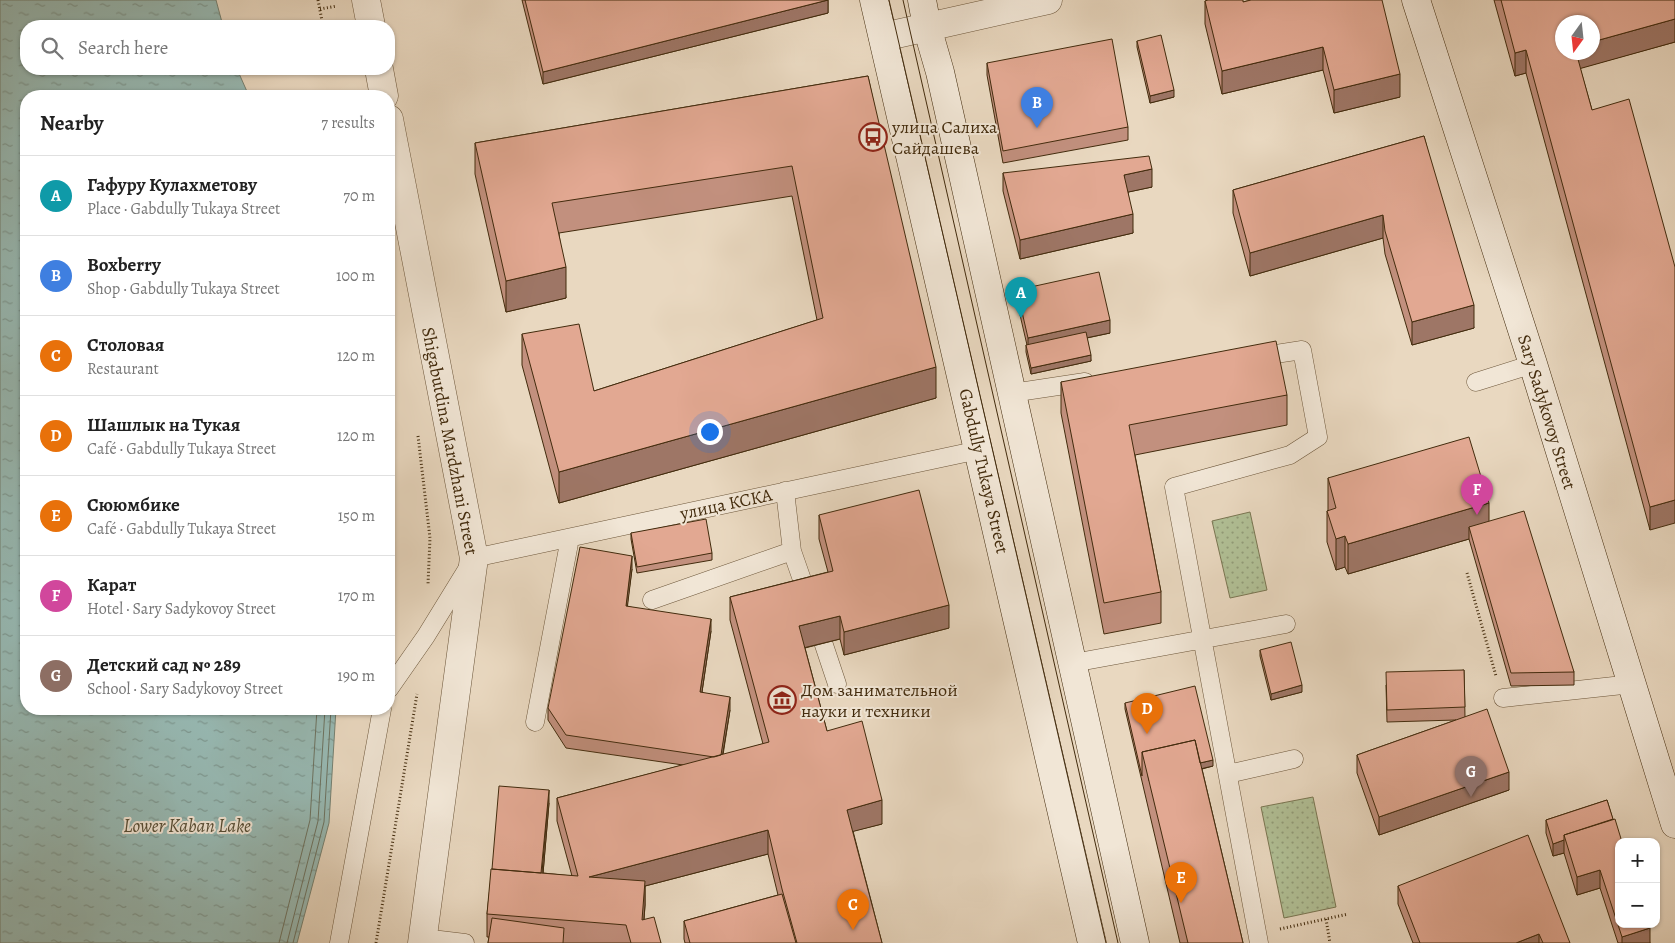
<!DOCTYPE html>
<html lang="en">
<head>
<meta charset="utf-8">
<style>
  body { margin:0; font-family:Alegreya,serif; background:#f6f6f6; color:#222 }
  .controls { position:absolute; right:15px; bottom:15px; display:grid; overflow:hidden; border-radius:10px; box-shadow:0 1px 4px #0004 }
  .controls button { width:45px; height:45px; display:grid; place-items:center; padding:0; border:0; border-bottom:1px solid #e0e0e0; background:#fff; color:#222; font:25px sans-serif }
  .compass { position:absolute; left:1555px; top:15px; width:45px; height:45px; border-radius:50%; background:#fff; box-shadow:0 1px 4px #0004; rotate:195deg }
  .you { position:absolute; left:709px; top:431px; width:18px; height:18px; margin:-12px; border:4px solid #fff; border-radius:50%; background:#1a73e8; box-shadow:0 0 0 8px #1a73e833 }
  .badge { display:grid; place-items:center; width:32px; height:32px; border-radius:50%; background:#b45309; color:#fff; font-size:16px; font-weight:700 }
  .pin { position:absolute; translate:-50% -41px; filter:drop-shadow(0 1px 2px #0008) }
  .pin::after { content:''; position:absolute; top:26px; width:18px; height:15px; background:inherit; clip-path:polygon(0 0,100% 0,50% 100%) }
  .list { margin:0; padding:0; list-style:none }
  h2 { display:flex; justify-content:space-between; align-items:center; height:65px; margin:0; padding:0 20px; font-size:21px }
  h2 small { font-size:16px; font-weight:400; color:#767676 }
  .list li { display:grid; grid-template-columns:32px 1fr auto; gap:15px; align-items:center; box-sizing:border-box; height:80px; padding:0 20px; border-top:1px solid #e0e0e0 }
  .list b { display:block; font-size:19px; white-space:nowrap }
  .list p { margin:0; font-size:16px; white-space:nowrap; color:#767676 }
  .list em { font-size:16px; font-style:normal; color:#767676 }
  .icon { flex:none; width:28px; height:28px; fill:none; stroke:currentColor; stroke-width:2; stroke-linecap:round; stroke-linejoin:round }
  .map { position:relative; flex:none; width:1675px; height:943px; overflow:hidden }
  .search { position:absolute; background:#fff; box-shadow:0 1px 4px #0004; left:20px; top:20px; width:375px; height:55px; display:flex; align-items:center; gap:12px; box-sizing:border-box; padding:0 18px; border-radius:20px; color:#767676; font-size:19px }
  .panel { position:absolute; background:#fff; box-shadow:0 1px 4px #0004; left:20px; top:90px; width:375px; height:625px; border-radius:20px }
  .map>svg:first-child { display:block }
</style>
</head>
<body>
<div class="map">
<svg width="1675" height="943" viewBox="0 0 1675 943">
  <defs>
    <pattern id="park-dots" width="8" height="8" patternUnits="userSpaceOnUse" patternTransform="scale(1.25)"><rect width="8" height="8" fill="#b1c096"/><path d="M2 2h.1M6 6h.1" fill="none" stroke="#929c79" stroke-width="1.8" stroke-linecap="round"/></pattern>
    <pattern id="water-ripples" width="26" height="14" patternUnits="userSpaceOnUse" patternTransform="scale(1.25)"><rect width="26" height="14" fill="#97b9b3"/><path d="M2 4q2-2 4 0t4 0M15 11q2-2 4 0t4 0" fill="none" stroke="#7d9790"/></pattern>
  </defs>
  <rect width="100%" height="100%" fill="#e9d8c0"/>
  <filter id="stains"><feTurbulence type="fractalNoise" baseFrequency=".004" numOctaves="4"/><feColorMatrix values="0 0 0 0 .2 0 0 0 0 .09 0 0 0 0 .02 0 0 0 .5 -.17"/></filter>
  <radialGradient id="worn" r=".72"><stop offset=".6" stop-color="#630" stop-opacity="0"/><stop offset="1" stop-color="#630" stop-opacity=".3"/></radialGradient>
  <path fill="url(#park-dots)" stroke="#7a7652" d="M1250 512 1267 590 1230 598 1212 521Z
    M1313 797 1336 907 1284 918 1261 807Z"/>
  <path fill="url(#water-ripples)" stroke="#758071" d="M0 0H216L223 26H26V69H237L249 96H26V709H336L329 823 297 943H0Z"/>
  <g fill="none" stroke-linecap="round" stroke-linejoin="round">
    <path stroke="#6c7260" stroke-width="1" d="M279 943 310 820 317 709
      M287 943 318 821 325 709
      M293 943 324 822 331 709"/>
    <defs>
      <path id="lane" d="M1256 357 1302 350 1318 437 1290 455 1174 487 1259 943
        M1476 382 1533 364
        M1012 393 1085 382
        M792 551 808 597
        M652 600 792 551 785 491
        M823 642 837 684
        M1073 663 1286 624
        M389 689 426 636 474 558 979 450
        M1503 698 1632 684
        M535 722 570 538
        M1228 774 1294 759
        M423 938 465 943
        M339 943 382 709"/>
      <path id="street" d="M366 0 371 26
        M883 37 1048 0
        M379 69 384 96
        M389 119 474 558 422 943"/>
      <path id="secondary" d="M874 0 1092 943
        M922 0 927 27 940 72 1135 943
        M1416 0 1533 364 1675 824"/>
    </defs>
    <use href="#lane" stroke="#6c563a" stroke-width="19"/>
    <use href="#street" stroke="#6c563a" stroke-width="29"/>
    <use href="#secondary" stroke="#422b0d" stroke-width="29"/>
    <path stroke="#422b0d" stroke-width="3" stroke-dasharray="1 2.5" stroke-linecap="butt" d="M318 0 323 26
      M320 9 337 6
      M418 436 430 538 428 584
      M1467 573 1496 676
      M1326 919 1330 943
      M1280 929 1348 914
      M376 943 417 694"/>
    <use href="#lane" stroke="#f1e6d6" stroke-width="18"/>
    <use href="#street" stroke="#f1e6d6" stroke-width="28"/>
    <use href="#secondary" stroke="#f1e6d6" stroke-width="28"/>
    <path stroke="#422b0d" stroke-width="1" d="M889 0 1106 943
      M903 0 1118 943"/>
  </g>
  <path fill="#c2907e" stroke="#422b0d" d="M522 0H828V13L543 84Z
    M1251 0 1400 97 1334 113 1323 70 1222 94 1205 24V1L1243 2Z
    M1494 0H1675V42L1580 68 1592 110 1675 267 1650 530 1526 73 1515 76Z
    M1137 41 1174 97 1150 103 1137 47Z
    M987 63 1128 127V140L1003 163 987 75Z
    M868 76 936 398 559 503 522 365V334L594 391 817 320 792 196 559 233 566 298 506 312 475 174V143Z
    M1424 136 1474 328 1412 345 1385 254 1383 238 1250 276 1233 213V190Z
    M1003 173 1152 187 1128 192 1133 233 1020 259 1003 191Z
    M1017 290 1110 333 1087 338 1091 361 1031 374 1026 352V345H1027L1017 302Z
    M1061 382 1287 395V425L1135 455 1161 592V623L1104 634 1061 413Z
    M1328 478 1489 521 1574 672V685L1511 686 1469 539 1348 574 1345 567 1336 570 1327 542V511H1328Z
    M819 515 949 628 844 655 840 639 805 648 827 731 882 824 853 831 882 943H685L684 939V921L778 895 768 854 645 886V905L644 920 661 943H488L489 937H487V914L492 869 549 803 543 873 572 876 557 821V798L683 765 566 748 548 720V708L632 569 627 606 711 631 702 692 730 710 723 755 763 744 730 620V597L828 572 819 539Z
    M631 533 712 553V560L637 573 631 539Z
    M1260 650 1302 692 1271 700 1260 656Z
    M1464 670 1465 717 1509 790 1379 835 1357 773V755L1456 720 1387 722 1386 685Z
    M1125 703 1213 766 1202 769 1243 943H1180L1125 709Z
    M1607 800 1650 943H1618L1600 888 1577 895 1564 853 1553 856 1546 833V820Z
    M1398 886 1570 943H1413L1398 904Z"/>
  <path fill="#9e7666" stroke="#422b0d" d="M828 0V13L543 84V72Z
    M1675 19V42L1575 70V52H1592V42Z
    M1323 47V70L1222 94V71Z
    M1526 50V73L1515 76V53Z
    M1400 74V97L1334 113V90Z
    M1174 90V97L1150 103V96Z
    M1152 169V187L1124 193V175Z
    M1133 214V233L1020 259V240Z
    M1383 215V238L1250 276V253Z
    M566 267V298L506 312V281Z
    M1474 305V328L1412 345V322Z
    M1110 320V333L1028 350V338Z
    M1091 355V361L1031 374V368Z
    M936 367V398L559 503V472Z
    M1675 500V523L1650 530V507Z
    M1489 503V533L1469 527V539L1348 574V544Z
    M1345 536V567L1336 570V539Z
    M632 556V569L626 618V606Z
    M949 605V628L844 655V632Z
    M840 616V639L799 649V626Z
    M711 619V631L700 705V692Z
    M1302 685V692L1271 700V694Z
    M730 697V710L720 770V758Z
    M1213 760V766L1149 781 1148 775Z
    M1509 772V790L1379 835V817Z
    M549 790V803L541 897V884Z
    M882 800V824L847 833V810Z
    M768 830V854L645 886V905L642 943 589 877Z
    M1564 840V853L1553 856V844Z
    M1600 870V888L1577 895V877Z
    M1650 928V943H1622V937Z
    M1539 934V943H1516Z"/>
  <path fill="#e2a892" stroke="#422b0d" d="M525 0H828L543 72Z
    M1208 0H1243V2L1251 0H1382L1400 74 1334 90 1323 47 1222 71 1205 1Z
    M1501 0H1675V19L1592 42V22H1562V52H1576L1592 110 1629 99 1675 267V500L1650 507 1526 50 1515 53Z
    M1161 35 1174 90 1150 96 1137 41Z
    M1112 39 1128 127 1003 151 987 63Z
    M868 76 936 367 559 472 522 334 579 324 594 391 823 318 792 166 552 203 566 267 506 281 475 143Z
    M1424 136 1474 305 1412 322 1385 231 1383 215 1250 253 1233 190Z
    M1149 156 1152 169 1124 175 1133 214 1020 240 1003 173Z
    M1099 272 1110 320 1028 338 1017 290Z
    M1086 332 1091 355 1031 368 1026 345Z
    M1276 341 1287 395 1129 425 1161 592 1104 603 1061 382Z
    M1469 437 1489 503 1348 544 1345 536 1336 539 1327 511 1336 508 1328 478Z
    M919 490 949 605 844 632 840 616 799 626 827 731 862 721 882 800 847 810 882 943H797L782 889 768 830 589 877 645 881 642 920 654 917 661 943H631L626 925 487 914 491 869 578 876 557 798 769 742 730 597 833 571 819 515Z
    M1524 511 1574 672 1511 673 1469 527Z
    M706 519 712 553 637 567 631 533Z
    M580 547 632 556 626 606 711 619 700 692 730 697 721 755 714 757 566 735 548 708Z
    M1291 642 1302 685 1271 694 1260 650Z
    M1464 670 1465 707 1387 710 1386 672Z
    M1195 686 1213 760 1200 763 1195 740 1142 752V776L1125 703Z
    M1487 709 1509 772 1379 817 1357 755Z
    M1195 740 1243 943H1188L1142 752Z
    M499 786 549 790 541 873 492 869Z
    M1607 800 1613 819 1564 835V840L1553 844 1546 820Z
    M1615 819 1622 842H1619V924H1649L1650 928 1622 937 1600 870 1577 877 1564 835Z
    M1528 835 1570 943H1543L1539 934 1516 943H1420L1398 886Z
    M782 894 796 943H690L684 921Z
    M492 918 564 928 563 943H488Z"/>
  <defs>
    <symbol id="bus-ring" viewBox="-11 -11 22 22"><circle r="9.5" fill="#f1e6d6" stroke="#8f2418" stroke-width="1.5"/><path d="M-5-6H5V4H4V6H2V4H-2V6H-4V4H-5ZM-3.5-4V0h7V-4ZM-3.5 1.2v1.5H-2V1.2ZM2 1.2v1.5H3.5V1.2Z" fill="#8f2418"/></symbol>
    <symbol id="museum-ring" viewBox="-11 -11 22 22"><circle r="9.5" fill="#f1e6d6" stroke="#8f2418" stroke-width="1.5"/><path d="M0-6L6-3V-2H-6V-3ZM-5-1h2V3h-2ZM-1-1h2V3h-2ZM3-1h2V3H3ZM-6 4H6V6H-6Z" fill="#8f2418"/></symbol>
  </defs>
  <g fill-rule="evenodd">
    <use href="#bus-ring" x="857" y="121" width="32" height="32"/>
    <use href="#museum-ring" x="766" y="684" width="32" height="32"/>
  </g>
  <g text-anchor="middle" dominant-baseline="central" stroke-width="4" stroke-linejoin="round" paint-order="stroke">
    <g font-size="18" fill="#422b0d" stroke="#f1e6d6" text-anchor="start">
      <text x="892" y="127">улица Салиха<tspan x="892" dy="21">Сайдашева</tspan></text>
      <text x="801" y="690">Дом занимательной<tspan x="801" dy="21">науки и техники</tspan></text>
    </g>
    <g font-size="18" fill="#422b0d" stroke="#f1e6d6">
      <text transform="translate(1547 412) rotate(73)">Sary Sadykovoy Street</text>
      <text transform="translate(450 441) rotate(79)">Shigabutdina Mardzhani Street</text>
      <text transform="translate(984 471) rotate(77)">Gabdully Tukaya Street</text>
      <text transform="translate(726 504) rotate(-12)">улица КСКА</text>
    </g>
    <g font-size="19" font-style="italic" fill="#574e36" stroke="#f1e6d6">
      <text x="187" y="826">Lower Kaban Lake</text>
    </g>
  </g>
  <rect width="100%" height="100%" filter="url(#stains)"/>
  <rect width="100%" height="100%" fill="url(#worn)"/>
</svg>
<div class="controls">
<button>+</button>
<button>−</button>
</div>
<svg class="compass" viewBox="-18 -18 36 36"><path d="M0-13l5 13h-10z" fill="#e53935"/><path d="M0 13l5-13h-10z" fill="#767676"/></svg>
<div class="you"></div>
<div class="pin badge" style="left:1021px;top:318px;background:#0f9aa8">A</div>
<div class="pin badge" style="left:1037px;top:128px;background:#3f7fe0">B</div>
<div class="pin badge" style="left:853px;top:930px;background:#e8710a">C</div>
<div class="pin badge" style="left:1147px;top:734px;background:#e8710a">D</div>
<div class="pin badge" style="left:1181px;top:903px;background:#e8710a">E</div>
<div class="pin badge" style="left:1477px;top:515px;background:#d1479c">F</div>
<div class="pin badge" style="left:1471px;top:797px;background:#8d6e63">G</div>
<div class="search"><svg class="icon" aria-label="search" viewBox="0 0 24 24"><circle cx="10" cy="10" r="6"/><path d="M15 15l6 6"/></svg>Search here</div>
<section class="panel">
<h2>Nearby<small>7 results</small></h2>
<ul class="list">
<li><span class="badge" style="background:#0f9aa8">A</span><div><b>Гафуру Кулахметову</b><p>Place · Gabdully Tukaya Street</p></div><em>70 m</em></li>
<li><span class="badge" style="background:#3f7fe0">B</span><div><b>Boxberry</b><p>Shop · Gabdully Tukaya Street</p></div><em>100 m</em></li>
<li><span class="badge" style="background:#e8710a">C</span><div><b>Столовая</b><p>Restaurant</p></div><em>120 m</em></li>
<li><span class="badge" style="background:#e8710a">D</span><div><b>Шашлык на Тукая</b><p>Café · Gabdully Tukaya Street</p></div><em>120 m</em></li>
<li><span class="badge" style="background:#e8710a">E</span><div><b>Сююмбике</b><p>Café · Gabdully Tukaya Street</p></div><em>150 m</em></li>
<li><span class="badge" style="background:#d1479c">F</span><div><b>Карат</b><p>Hotel · Sary Sadykovoy Street</p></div><em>170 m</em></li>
<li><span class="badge" style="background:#8d6e63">G</span><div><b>Детский сад № 289</b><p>School · Sary Sadykovoy Street</p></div><em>190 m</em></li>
</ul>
</section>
</div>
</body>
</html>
